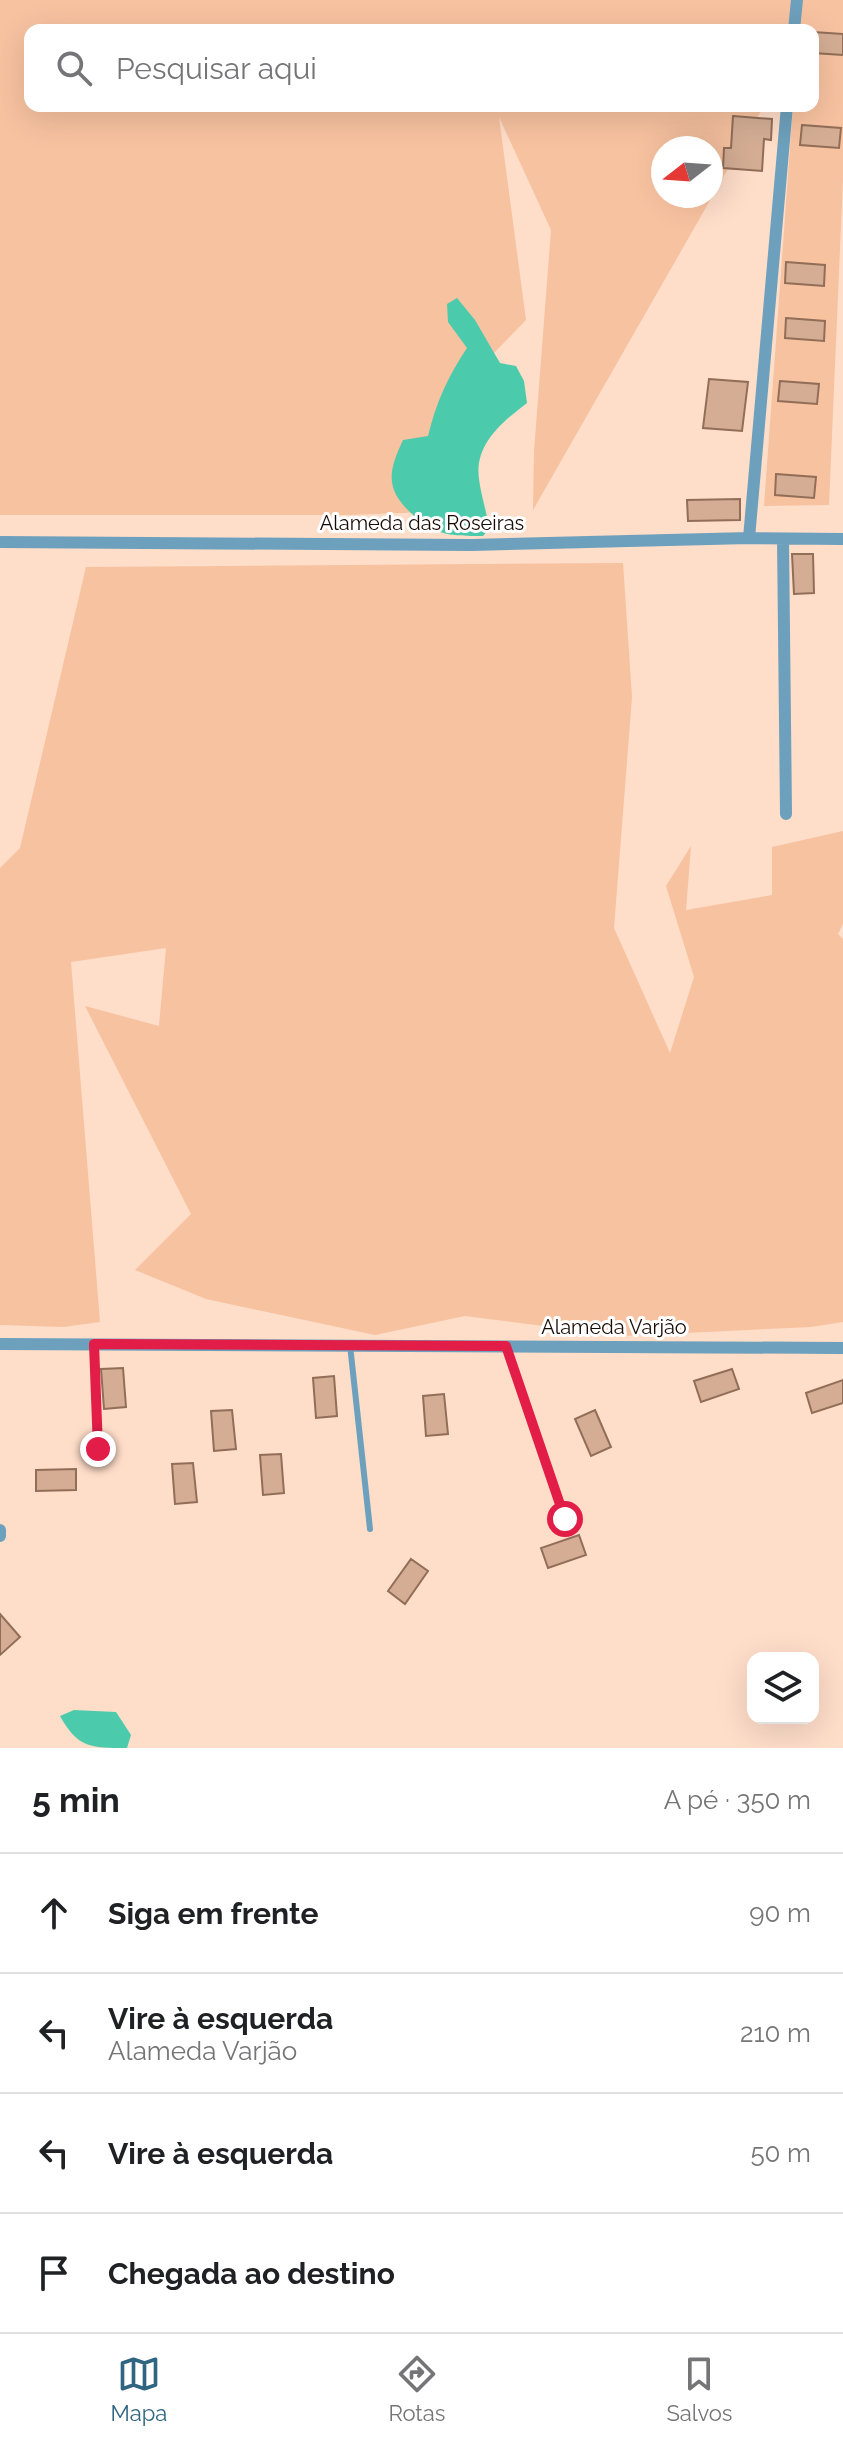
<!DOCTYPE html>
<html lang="pt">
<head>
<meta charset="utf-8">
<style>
  body { margin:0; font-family:Raleway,sans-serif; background:#f2f2f2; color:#202124 }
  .controls { position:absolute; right:24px; bottom:24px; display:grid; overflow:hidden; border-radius:16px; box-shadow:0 8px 32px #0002 }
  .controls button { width:72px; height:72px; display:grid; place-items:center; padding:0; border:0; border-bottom:2px solid #e0e0e0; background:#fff; color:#202124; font:40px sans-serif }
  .compass { position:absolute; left:651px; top:136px; width:72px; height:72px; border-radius:50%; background:#fff; box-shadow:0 8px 32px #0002; rotate:253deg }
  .stop { position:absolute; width:24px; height:24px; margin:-18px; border:6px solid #e11d48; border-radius:50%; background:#fff }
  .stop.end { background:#e11d48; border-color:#fff; box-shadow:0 2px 8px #0008 }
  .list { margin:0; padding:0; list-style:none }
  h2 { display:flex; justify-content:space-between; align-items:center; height:104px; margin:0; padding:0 32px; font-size:34px }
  h2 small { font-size:26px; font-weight:400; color:#757577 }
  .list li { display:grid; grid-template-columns:52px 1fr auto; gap:24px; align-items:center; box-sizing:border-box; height:120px; padding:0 32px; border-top:2px solid #e0e0e0 }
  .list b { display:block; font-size:30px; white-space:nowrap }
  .list p { margin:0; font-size:26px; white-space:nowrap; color:#757577 }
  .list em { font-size:26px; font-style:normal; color:#757577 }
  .icon { flex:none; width:44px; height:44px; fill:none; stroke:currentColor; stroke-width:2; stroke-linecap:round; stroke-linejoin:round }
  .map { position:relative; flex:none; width:843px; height:1748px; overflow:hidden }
  .search { position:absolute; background:#fff; box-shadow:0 8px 32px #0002; left:24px; right:24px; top:24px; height:88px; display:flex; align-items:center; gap:20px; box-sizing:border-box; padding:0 28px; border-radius:16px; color:#757577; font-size:30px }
  .sheet { height:584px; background:#fff }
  nav { display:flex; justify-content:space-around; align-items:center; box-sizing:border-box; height:112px; border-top:2px solid #e0e0e0; background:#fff; font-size:22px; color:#757577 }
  nav a { display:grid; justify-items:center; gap:4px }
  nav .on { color:#306581 }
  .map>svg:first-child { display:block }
</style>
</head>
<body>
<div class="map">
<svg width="843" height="1748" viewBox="0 0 843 1748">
  <rect width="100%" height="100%" fill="#feddc9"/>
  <path fill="#f7c2a0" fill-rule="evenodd" d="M0 0H843V179L829 505 764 506 793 106H813V30H30V106H764L533 510 534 451 551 230 499 117 526 320 460 388 426 512 350 515H0ZM663 148H711V196H663Z
    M623 563 632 697 614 928 670 1053 694 977 666 886 691 846 686 910 772 895V847L843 831V924L838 934 843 939V1322L811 1327 622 1336 465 1316 375 1335 206 1299 135 1270 191 1214 85 1006 159 1026 166 948 71 962 100 1322 63 1327 0 1325V868L20 848 86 567Z"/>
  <path fill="#4bcbac" d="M457 298 475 320 500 363 516 366 524 381 527 403C502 422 474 445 479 479 481 496 487 512 489 529L483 536C452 536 435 536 412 514 385 489 388 472 403 440L428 436C436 403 448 376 467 348L448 322 447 304Z
    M74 1710 116 1712 131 1735 127 1748C90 1748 78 1748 60 1716Z"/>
  <path fill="#d4ad94" stroke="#926e58" stroke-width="2" d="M813 32 843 34V55L813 53Z
    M733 116 772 119 771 140 764 139 762 171 723 168 724 148H731Z
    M802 125 841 128 839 148 800 145Z
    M786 262 825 265 824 286 785 283Z
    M786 318 825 321 824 341 785 338Z
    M709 379 748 382 742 431 703 428Z
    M780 381 819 384 817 404 778 401Z
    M776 474 816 477 814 498 775 495Z
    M740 499V520L688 521 687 500Z
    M792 554H813L814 593 794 594Z
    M123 1368 126 1407 104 1409 101 1369Z
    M732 1369 739 1389 701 1402 694 1381Z
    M334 1376 337 1416 316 1418 313 1378Z
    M843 1380V1403L812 1413 806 1393Z
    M444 1394 448 1434 426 1436 423 1396Z
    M232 1410 236 1449 214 1451 211 1411Z
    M595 1410 611 1447 591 1456 575 1419Z
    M281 1454 284 1493 263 1495 260 1455Z
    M193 1463 197 1502 175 1504 172 1464Z
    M76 1469V1490L36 1491V1470Z
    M579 1535 586 1555 548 1568 541 1548Z
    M411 1559 428 1571 405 1604 388 1591Z
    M0 1614 20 1637 0 1655Z"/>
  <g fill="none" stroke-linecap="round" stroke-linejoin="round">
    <path stroke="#6da0bc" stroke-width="6" d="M94 1345 98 1449
      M350 1345 370 1529
      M506 1346 565 1519"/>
    <path stroke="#6da0bc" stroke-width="12" d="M794 30 797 0
      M749 538 787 106
      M783 539 786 814
      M0 542 471 545 749 538 843 539
      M0 1344 843 1348
      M0 1530V1536"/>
  </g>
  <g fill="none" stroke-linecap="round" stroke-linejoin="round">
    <path stroke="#e11d48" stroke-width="10" d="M98 1449 94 1344 506 1346 565 1519"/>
  </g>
  <g text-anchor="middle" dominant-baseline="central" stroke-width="6" stroke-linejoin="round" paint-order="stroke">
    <g font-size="20" fill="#190b04" stroke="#fff">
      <text x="422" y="523">Alameda das Roseiras</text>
      <text x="614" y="1327">Alameda Varjão</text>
    </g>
  </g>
</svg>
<div class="controls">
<button><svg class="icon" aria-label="layers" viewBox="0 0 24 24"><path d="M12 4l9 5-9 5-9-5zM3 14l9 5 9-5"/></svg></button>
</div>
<svg class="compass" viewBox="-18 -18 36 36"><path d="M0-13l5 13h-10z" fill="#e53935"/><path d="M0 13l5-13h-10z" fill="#757577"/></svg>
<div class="stop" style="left:565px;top:1519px"></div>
<div class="stop end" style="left:98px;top:1449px"></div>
<div class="search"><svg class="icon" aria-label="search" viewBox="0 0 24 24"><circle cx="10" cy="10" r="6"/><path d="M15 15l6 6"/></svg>Pesquisar aqui</div>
</div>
<section class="sheet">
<h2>5 min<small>A pé · 350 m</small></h2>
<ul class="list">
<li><svg class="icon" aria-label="ahead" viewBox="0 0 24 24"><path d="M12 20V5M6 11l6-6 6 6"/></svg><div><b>Siga em frente</b></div><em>90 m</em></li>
<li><svg class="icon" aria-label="left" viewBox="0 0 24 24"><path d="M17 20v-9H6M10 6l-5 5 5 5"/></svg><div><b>Vire à esquerda</b><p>Alameda Varjão</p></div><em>210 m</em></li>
<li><svg class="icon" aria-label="left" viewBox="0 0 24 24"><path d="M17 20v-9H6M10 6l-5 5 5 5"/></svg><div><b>Vire à esquerda</b></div><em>50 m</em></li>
<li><svg class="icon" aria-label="arrive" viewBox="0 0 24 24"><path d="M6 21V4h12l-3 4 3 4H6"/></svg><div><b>Chegada ao destino</b></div></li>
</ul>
</section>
<nav>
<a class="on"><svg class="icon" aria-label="map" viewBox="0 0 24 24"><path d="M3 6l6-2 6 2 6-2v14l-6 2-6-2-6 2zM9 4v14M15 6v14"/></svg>Mapa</a>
<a><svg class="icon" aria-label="directions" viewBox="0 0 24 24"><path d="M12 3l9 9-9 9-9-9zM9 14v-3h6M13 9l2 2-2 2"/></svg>Rotas</a>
<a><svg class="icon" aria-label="saved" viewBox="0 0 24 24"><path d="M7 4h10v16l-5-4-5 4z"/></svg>Salvos</a>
</nav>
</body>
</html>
